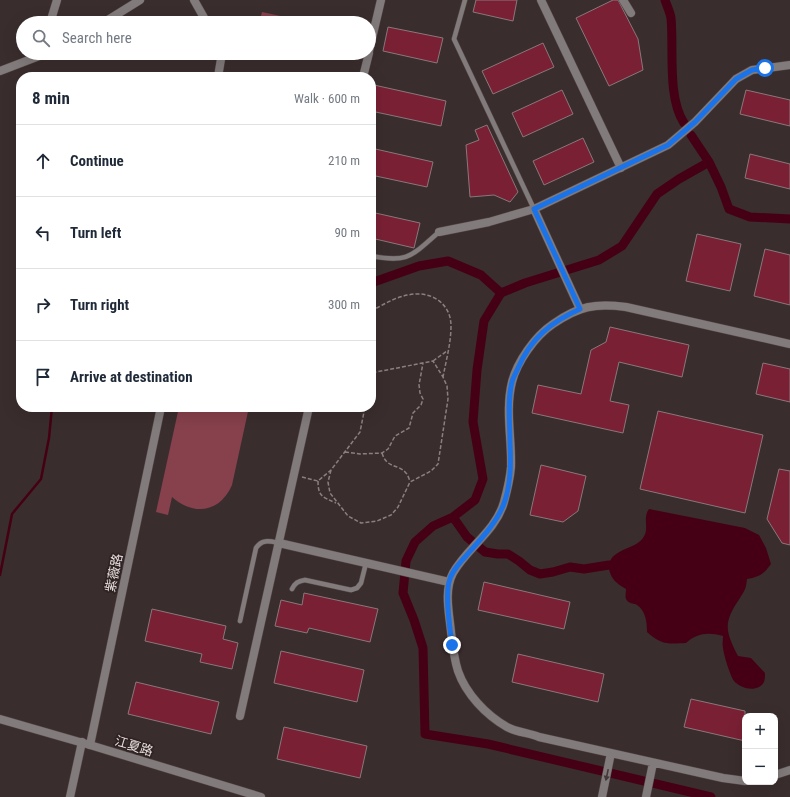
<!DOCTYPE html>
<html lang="en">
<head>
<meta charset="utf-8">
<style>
  body { margin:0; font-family:"Roboto Condensed","Noto Sans SC",sans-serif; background:#f2f2f3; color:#1f2937 }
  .controls { position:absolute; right:12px; bottom:12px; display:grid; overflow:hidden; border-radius:8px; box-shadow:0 4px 16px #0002 }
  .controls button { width:36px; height:36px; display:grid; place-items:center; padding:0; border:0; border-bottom:1px solid #e0e1e3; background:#fff; color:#1f2937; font:20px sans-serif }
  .stop { position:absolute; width:12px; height:12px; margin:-9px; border:3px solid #1a73e8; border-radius:50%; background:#fff }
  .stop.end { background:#1a73e8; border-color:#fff; box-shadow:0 1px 4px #0008 }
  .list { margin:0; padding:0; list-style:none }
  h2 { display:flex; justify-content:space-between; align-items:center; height:52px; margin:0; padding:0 16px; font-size:17px }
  h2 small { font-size:13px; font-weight:400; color:#747a83 }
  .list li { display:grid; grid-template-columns:26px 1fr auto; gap:12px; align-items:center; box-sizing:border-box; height:72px; padding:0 16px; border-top:1px solid #e0e1e3 }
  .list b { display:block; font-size:15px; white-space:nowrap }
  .list em { font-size:13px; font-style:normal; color:#747a83 }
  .icon { flex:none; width:22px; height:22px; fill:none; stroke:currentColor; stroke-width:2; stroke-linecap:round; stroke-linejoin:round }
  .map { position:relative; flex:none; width:790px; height:797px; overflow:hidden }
  .search { position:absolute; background:#fff; box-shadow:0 4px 16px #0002; left:16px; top:16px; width:360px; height:44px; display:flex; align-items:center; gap:10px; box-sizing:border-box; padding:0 14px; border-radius:22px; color:#747a83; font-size:15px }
  .panel { position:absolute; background:#fff; box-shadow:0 4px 16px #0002; left:16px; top:72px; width:360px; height:340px; border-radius:16px }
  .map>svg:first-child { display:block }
</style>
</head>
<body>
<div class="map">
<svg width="790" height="797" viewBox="0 0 790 797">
  <rect width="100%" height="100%" fill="#3a2d2e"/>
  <path fill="#86414c" d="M262 12 285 17 283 23H259Z
    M179 407H249L232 485C220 513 193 516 172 497L168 515 156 512Z"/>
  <path fill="#450015" d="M649 509 745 528 759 535 766 548 771 564C764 574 759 577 747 579 746 589 745 590 740 598 723 623 725 630 738 656L751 658 765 673C765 676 765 679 764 682 758 693 741 689 734 681 730 675 724 656 723 648 722 644 723 640 723 636 708 632 697 633 686 643 668 644 661 645 647 632 647 623 646 611 637 605 634 603 628 604 626 599 625 597 626 592 626 589 617 584 611 579 609 569 607 549 635 550 643 538 650 529 642 518 649 509Z"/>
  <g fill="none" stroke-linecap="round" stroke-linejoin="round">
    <path stroke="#450015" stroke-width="2.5" d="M0 575 12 514 41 479 49 438 52 407"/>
    <path stroke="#450015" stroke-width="9" d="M665 0C667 6 670 12 671 18 674 49 667 97 684 123
      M691 135 709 162 721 187 729 209 750 217 790 219
      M709 162 679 179 657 194 622 246 599 260 525 283 501 293 484 321 477 370 473 422 483 479 475 500 453 517 433 526 415 542 406 561 403 593 414 620 423 648 425 734 488 744 711 797
      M371 283 419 266 448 261 481 275 501 293
      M453 517 467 537 485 552 498 554H508L519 561 530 570 540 574 553 572 570 567 584 569 609 565"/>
  </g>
  <path fill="#7a2035" stroke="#88787a" d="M476 0H517L513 21 473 12Z
    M613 0H618L638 39 643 70 609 86 576 18Z
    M388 27 443 38 437 63 383 51Z
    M543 43 554 67 493 94 482 71Z
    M374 85 446 101 441 126 371 111V100Z
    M562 90 573 114 523 137 512 113Z
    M746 90 790 100V126L740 114Z
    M487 125 518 192 510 202 494 195 470 197 466 145 479 140 475 130Z
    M583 138 594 162 544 185 533 161Z
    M371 148 433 162 427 187 371 175Z
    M750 154 790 164V189L745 178Z
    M371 212 420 223 414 248 371 238Z
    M697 234 741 244 730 291 686 281Z
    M765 249 790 255V305L754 296Z
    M610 327 689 345 682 377 619 362 610 401 629 405 623 433 532 413 538 385 581 394 591 350 606 342Z
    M763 363 790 369V402L756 394Z
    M658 411 763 435 745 513 640 489Z
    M541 465 586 476 578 511 563 522 530 515Z
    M779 469 790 471V545L782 543 767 519Z
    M484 582 570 602 564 629 478 610Z
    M304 593 378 609 370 642 309 628 307 633 275 626 281 600 302 605Z
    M152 609 226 626 223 639 238 643 232 669 200 662 202 654 145 641Z
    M281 651 364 670 357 702 274 683Z
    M518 654 604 674 598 702 512 682Z
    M136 682 219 702 211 734 128 714Z
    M691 699 745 711V741L684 727Z
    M284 727 367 746 360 778 277 759Z"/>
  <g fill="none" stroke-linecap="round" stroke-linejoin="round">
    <defs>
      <path id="service" d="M465 0 454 39 534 209
        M252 75 260 77
        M371 256C409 263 411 256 439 232
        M292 589C295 583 298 581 305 580L351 590 357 588 361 583 366 563
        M240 621 256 548C262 539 269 541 279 543"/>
      <path id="minor" d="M194 0 207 23
        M541 0 621 168
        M623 0 631 13
        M50 23 57 0
        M369 51 381 0
        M218 77 222 53
        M363 77 369 53
        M534 209 580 309
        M439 232 489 222 534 209 668 145 695 122 736 79 752 70 790 65
        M279 543 449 582
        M240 716 309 407
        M90 745 161 407
        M775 775 790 770
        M745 781 723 778 539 737C529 733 516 732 507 727 486 715 466 694 458 671 453 656 452 639 450 623 448 607 445 588 453 573 467 548 496 531 504 502 507 491 510 479 511 467 512 439 505 410 512 382 517 362 535 336 553 324 579 306 595 303 626 307L790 344
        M70 797 82 742
        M602 797 611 753
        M646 797 653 763"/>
      <path id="tertiary" d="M103 23 140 0
        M0 71 47 53
        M0 719 90 745 261 797"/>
    </defs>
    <use href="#service" stroke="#56494a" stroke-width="5.5"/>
    <use href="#minor" stroke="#56494a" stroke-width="9"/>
    <use href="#tertiary" stroke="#56494a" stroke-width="9"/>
    <path stroke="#8b8081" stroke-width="1.5" stroke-dasharray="4 2" stroke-linecap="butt" d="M371 311C383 305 395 297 408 295 429 290 451 302 451 326 451 343 446 361 443 377
      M433 361 447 351
      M345 452 360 454 382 453 388 449 395 436 409 428 413 413 421 405 423 399 420 393 419 385 423 363
      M382 453C387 469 397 463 406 473 408 475 409 479 410 481
      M331 470 328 482 330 493 348 516 361 523 377 521 391 515 398 507 410 482 431 471 438 464 448 399 447 386 443 377 433 361 371 373
      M302 477 318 481 331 470 360 432 365 407
      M318 481C318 497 323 497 336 503"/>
    <use href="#service" stroke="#827b7c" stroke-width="4.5"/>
    <use href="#minor" stroke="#827b7c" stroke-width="8"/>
    <use href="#tertiary" stroke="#827b7c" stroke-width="8"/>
  </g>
  <defs><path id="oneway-solid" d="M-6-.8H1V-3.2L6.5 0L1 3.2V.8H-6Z"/></defs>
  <use fill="#44393a" href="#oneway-solid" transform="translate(607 775) rotate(102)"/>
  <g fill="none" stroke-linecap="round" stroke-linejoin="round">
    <path stroke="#1a73e8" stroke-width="5" d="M452 645C450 628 445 598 449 582 451 572 459 564 465 557 479 541 495 525 503 506 511 486 511 464 510 443 510 423 507 401 512 382 513 377 516 373 518 368 531 338 551 322 580 309L534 209 668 145 695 122 736 79 752 70 765 68"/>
  </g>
  <g text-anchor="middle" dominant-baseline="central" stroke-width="3.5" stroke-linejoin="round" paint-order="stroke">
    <g font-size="13" fill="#e6ddde" stroke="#302324">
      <text transform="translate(114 573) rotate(-78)">紫薇路</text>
      <text transform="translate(134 746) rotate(17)">江夏路</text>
    </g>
  </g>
</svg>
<div class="controls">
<button>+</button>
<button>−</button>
</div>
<div class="stop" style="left:765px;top:68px"></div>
<div class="stop end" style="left:452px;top:645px"></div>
<div class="search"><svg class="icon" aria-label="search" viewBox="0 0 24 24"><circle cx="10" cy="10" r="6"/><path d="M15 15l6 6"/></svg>Search here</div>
<section class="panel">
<h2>8 min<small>Walk · 600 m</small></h2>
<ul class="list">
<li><svg class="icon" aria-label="ahead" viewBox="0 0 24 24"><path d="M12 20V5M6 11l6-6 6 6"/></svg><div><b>Continue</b></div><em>210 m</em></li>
<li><svg class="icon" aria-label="left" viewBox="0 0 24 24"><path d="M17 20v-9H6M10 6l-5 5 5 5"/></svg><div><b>Turn left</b></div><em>90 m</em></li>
<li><svg class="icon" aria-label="right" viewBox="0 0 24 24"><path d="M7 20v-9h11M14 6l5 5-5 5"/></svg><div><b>Turn right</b></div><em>300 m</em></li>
<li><svg class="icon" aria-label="arrive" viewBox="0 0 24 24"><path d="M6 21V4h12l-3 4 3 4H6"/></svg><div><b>Arrive at destination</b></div></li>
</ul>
</section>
</div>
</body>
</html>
